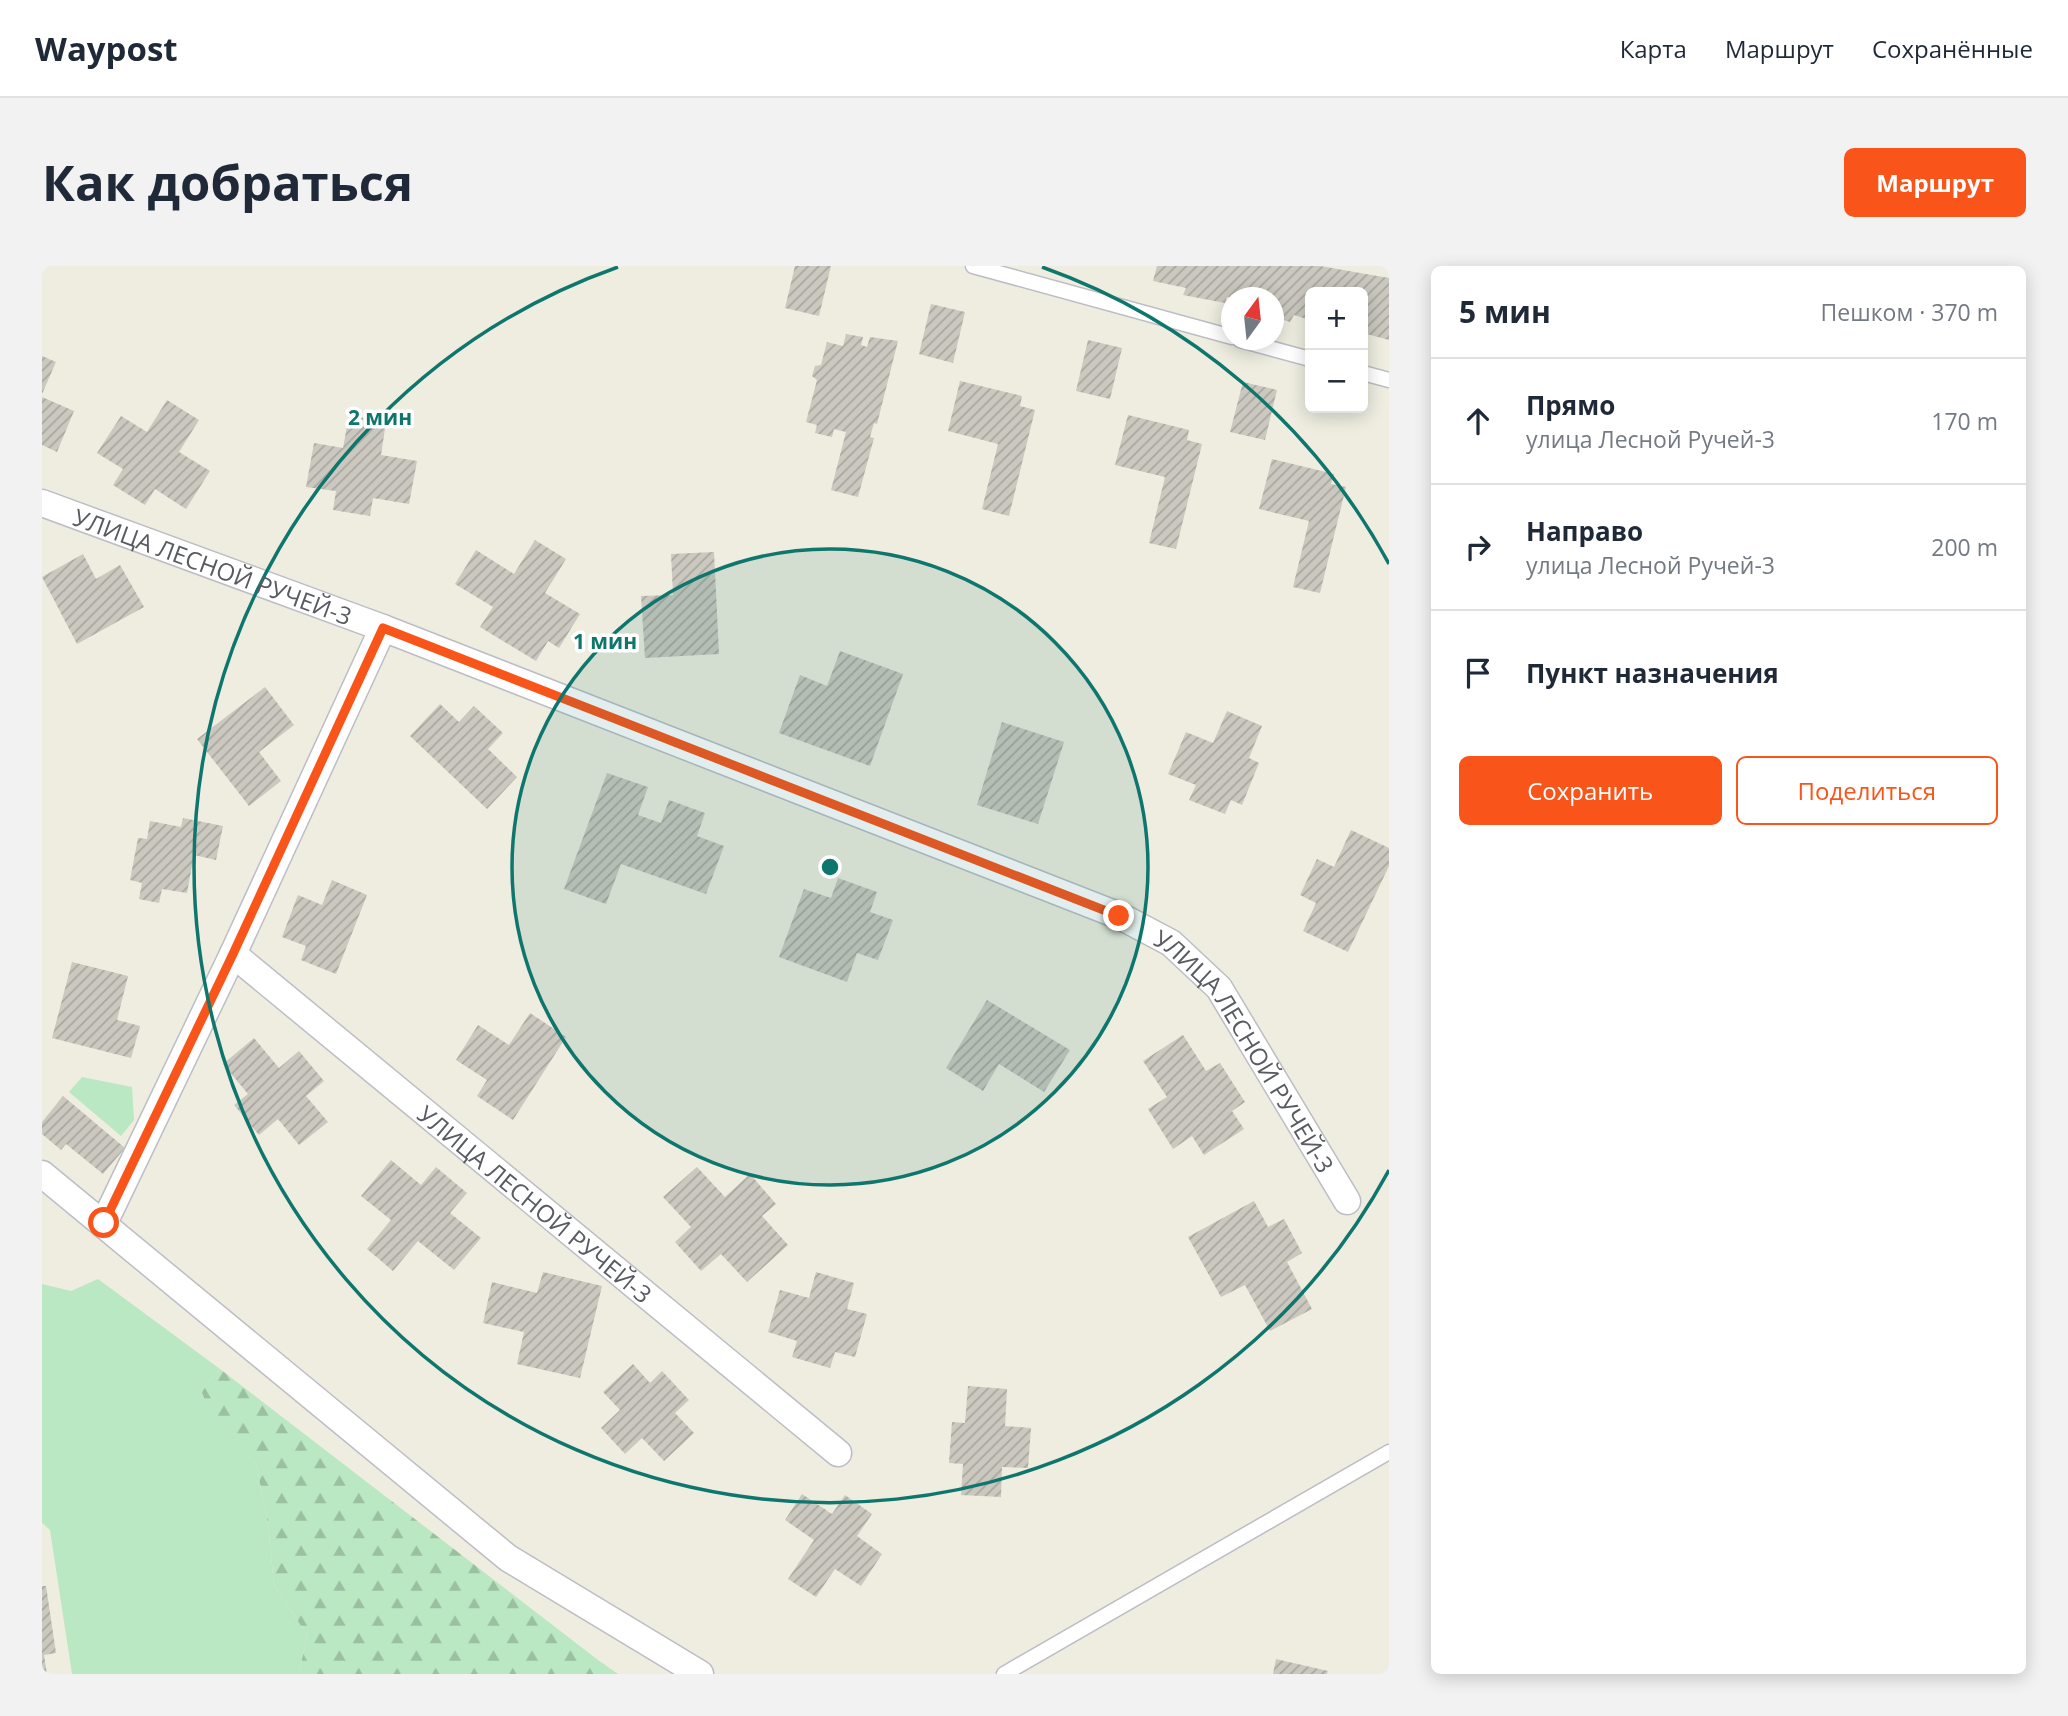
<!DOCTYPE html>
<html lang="ru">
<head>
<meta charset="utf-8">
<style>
  body { margin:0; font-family:"Open Sans",sans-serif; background:#f2f2f3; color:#1f2937 }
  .controls { position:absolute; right:21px; top:21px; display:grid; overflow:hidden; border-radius:10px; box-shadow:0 4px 18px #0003 }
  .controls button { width:63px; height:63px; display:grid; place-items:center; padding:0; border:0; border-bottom:2px solid #e0e1e3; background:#fff; color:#1f2937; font:35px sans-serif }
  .compass { position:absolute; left:1179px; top:21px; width:63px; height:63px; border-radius:50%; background:#fff; box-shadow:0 4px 18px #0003; rotate:15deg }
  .stop { position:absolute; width:21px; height:21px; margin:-16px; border:5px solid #f9551b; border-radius:50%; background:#fff }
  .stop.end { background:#f9551b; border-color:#fff; box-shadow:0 2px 7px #0008 }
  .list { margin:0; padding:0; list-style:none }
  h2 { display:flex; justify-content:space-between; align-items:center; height:91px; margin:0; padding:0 28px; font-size:30px }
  h2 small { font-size:23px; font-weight:400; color:#747a83 }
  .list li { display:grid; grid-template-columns:46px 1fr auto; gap:21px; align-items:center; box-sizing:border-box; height:126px; padding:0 28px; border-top:2px solid #e0e1e3 }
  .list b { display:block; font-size:26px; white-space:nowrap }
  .list p { margin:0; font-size:23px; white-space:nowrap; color:#747a83 }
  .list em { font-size:23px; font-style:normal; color:#747a83 }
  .actions { display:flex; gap:14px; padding:21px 28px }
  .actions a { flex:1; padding:16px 0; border:2px solid #f9551b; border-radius:10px; text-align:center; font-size:24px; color:#f9551b }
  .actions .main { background:#f9551b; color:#fff }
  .icon { flex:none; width:38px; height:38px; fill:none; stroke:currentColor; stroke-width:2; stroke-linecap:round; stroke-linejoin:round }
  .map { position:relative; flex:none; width:1347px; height:1408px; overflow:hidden; border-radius:10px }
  header { display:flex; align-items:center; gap:42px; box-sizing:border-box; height:98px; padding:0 35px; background:#fff; border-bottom:2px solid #e0e1e3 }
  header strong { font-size:33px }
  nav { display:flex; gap:38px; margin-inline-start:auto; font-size:24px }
  .intro { display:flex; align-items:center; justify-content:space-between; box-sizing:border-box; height:168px; padding:0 42px }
  h1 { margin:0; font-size:49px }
  .button { padding:18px 32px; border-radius:10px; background:#f9551b; color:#fff; font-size:24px; font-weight:700 }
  main { display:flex; gap:42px; padding:0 42px }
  aside { flex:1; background:#fff; border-radius:10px; box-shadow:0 4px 18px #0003 }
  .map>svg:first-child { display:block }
</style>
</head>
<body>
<header>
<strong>Waypost</strong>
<nav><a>Карта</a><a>Маршрут</a><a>Сохранённые</a></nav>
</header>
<div class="intro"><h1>Как добраться</h1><a class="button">Маршрут</a></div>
<main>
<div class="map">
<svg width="1347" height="1408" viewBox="0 0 1347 1408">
  <defs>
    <pattern id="forest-firs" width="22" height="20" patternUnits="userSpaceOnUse" patternTransform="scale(1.75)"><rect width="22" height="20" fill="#bae8c2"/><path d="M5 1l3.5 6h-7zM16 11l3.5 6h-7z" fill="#9abfa1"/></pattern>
    <pattern id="building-hatch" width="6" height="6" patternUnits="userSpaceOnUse" patternTransform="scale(1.75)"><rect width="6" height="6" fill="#cbc9bf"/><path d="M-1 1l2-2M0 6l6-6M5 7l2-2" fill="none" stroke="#a8a69f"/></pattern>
  </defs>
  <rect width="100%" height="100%" fill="#eeede0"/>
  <path fill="#bae8c2" d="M40 811 90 821 92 854 79 870 27 826Z
    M56 1013 178 1103 159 1124 171 1152 214 1197 226 1258 232 1319 265 1369 257 1408H30L8 1264 0 1257V1018L29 1025Z"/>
  <path fill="url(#forest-firs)" d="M178 1103 556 1394 576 1408H257L265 1369 232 1319 226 1258 214 1197 170 1152 159 1124Z"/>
  <path fill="url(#building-hatch)" d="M753 0H789L777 50 743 42Z
    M1115 0H1278L1347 12V74L1321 67V26H1268V54L1252 49 1248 56 1232 51V32L1185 31 1183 37 1141 29 1144 22 1111 15Z
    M889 38 923 46 911 97 877 88Z
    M804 68 821 71 819 79 825 81 828 71 856 75 835 158 832 157 828 171 832 172 816 231 789 224 804 166 792 163 790 171 773 167 775 159 764 156 775 114 770 110 773 100 779 99 785 76 801 80Z
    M1046 74 1080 82 1068 133 1034 125Z
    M0 90 14 96 0 128Z
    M918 115 980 130 978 140 993 144 967 250 940 243 956 178 906 165Z
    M1201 116 1235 124 1223 174 1188 166Z
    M0 131 32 145 15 186 0 179Z
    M125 134 157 154 137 186 168 205 144 243 113 223 103 239 71 219 81 203 55 187 79 150 105 166Z
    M307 149 344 156 339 189 375 195 367 238 331 232 328 250 291 244 294 225 264 221 272 177 301 182Z
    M1086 149 1147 164 1145 174 1160 178 1134 283 1107 277 1123 211 1073 199Z
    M1230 193 1292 208 1289 218 1304 221 1278 327 1251 321 1267 255 1217 243Z
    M493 274 524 293 503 327 538 348 517 382 506 375 494 395 438 361 451 341 413 318 434 284 472 308Z
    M672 286 677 388 603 392 599 330 631 329 629 288Z
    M41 288 54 313 78 299 102 341 35 378 0 311Z
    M798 385 861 408 828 500 737 467 758 409 785 420Z
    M223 421 252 459 217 486 239 515 207 540 155 473Z
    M398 438 417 456 432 440 461 467 446 483 475 511 445 543 368 470Z
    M1185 445 1220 460 1207 492 1217 497 1200 539 1189 534 1183 548 1147 534 1154 519 1126 508 1144 466 1171 477Z
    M960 456 1022 476 996 558 935 539Z
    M565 507 606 521 596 549 619 557 627 534 663 547 655 570 682 580 664 628 579 598 564 638 522 623Z
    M141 552 181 560 174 594 152 589 145 627 120 623 117 637 97 633 100 617 88 614 96 572 105 573 108 555 139 561Z
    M1309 564 1347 582V600L1306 686 1261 665 1274 637 1258 629 1275 593 1292 601Z
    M796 612 835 626 828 646 851 654 836 694 815 687 805 716 737 691 762 623 789 632Z
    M290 614 325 629 294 708 259 694 264 680 240 671 256 629 280 639Z
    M30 696 86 710 75 754 98 760 89 792 10 772Z
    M945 734 1028 784 1002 826 957 798 941 825 904 802Z
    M488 747 524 771 471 854 435 830 445 814 414 794 436 759 467 779Z
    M1141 769 1164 805 1178 797 1203 836 1190 845 1202 863 1162 889 1150 870 1131 883 1106 843 1125 831 1101 795Z
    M212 772 237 802 257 785 282 815 264 830 286 856 257 879 236 853 217 869 192 839 206 828 181 798Z
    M21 830 83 882 61 908 24 878 19 884 0 868V856Z
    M349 894 379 919 394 901 425 927 408 947 439 972 412 1004 376 975 351 1005 325 983 349 954 319 930Z
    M655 901 683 931 708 908 734 938 720 950 746 979 705 1016 679 988 659 1005 633 976 649 961 621 931Z
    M1212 935 1226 961 1242 953 1260 987 1245 996 1270 1043 1228 1065 1203 1019 1179 1031 1146 971Z
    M501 1006 560 1020 538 1112 475 1098 482 1066 441 1057 450 1016 495 1027Z
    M774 1006 812 1017 805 1043 825 1048 813 1091 793 1086 788 1102 750 1091 755 1075 726 1066 738 1024 767 1032Z
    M591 1098 608 1117 620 1105 647 1134 633 1147 652 1167 622 1195 600 1172 583 1188 559 1162 578 1144 561 1126Z
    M926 1120 965 1123 963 1160 989 1162 986 1202 960 1201 959 1231 919 1229 921 1198 907 1197 910 1156 923 1157Z
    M760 1228 790 1248 803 1229 830 1248 815 1270 840 1288 819 1320 793 1303 774 1331 746 1313 772 1274 743 1254Z
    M0 1320H4L14 1387 2 1389 5 1408H0Z
    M1234 1393 1286 1405 1285 1408H1231Z"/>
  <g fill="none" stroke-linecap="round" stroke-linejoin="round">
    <defs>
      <path id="service" d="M931 0 1190 71
        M1198 74 1268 93
        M1321 107 1347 114
        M962 1408 1347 1186"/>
      <g id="minor">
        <path id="s1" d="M0 237 341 362 191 688 62 957"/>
        <path id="s2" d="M341 362 1078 650 1129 677 1177 722 1305 935"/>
        <path id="s3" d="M191 688 796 1187"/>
        <path d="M0 908 466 1292 658 1408"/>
      </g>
    </defs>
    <use href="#service" stroke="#bdbec5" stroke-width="17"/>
    <use href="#minor" stroke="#bdbec5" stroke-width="29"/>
    <use href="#service" stroke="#fff" stroke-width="14"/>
    <use href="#minor" stroke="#fff" stroke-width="26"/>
  </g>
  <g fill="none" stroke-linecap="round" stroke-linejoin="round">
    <path stroke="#f9551b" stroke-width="9" d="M62 957 191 688 341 362 1077 650"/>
  </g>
  <circle cx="788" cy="601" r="318" fill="#0f766e" fill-opacity=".12"/>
  <g fill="none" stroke="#0f766e" stroke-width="3.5">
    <circle cx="788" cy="601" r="318"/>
    <path d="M1347 904A636 636 0 1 1 576 1M1000 1A636 636 0 0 1 1347 298"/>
  </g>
  <g text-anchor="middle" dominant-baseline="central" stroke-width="7" stroke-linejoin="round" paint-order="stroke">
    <g font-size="24" fill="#595b63" stroke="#fff">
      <text stroke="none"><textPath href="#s1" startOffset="182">УЛИЦА ЛЕСНОЙ РУЧЕЙ-3</textPath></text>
      <text stroke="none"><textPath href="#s2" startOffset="980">УЛИЦА ЛЕСНОЙ РУЧЕЙ-3</textPath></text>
      <text stroke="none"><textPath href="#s3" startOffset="392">УЛИЦА ЛЕСНОЙ РУЧЕЙ-3</textPath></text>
    </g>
  </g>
  <circle cx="788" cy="601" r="10" fill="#0f766e" stroke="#fff" stroke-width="3.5"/>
  <g font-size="21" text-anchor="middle" font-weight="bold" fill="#0f766e" stroke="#fff" stroke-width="7" stroke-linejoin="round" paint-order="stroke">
    <text x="338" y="159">2 мин</text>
    <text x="563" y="383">1 мин</text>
  </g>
</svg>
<div class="controls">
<button>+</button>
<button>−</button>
</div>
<svg class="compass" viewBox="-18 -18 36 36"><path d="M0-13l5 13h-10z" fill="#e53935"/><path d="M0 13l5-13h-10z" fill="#747a83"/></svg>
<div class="stop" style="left:62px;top:957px"></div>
<div class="stop end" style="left:1077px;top:650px"></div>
</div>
<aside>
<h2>5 мин<small>Пешком · 370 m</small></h2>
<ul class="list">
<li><svg class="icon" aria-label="ahead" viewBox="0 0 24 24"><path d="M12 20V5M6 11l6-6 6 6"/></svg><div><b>Прямо</b><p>улица Лесной Ручей-3</p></div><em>170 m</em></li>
<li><svg class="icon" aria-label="right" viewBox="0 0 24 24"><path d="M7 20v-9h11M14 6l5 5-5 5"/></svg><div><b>Направо</b><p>улица Лесной Ручей-3</p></div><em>200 m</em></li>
<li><svg class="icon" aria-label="arrive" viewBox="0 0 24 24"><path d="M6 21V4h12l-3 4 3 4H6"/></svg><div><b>Пункт назначения</b></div></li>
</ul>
<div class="actions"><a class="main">Сохранить</a><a>Поделиться</a></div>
</aside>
</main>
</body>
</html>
